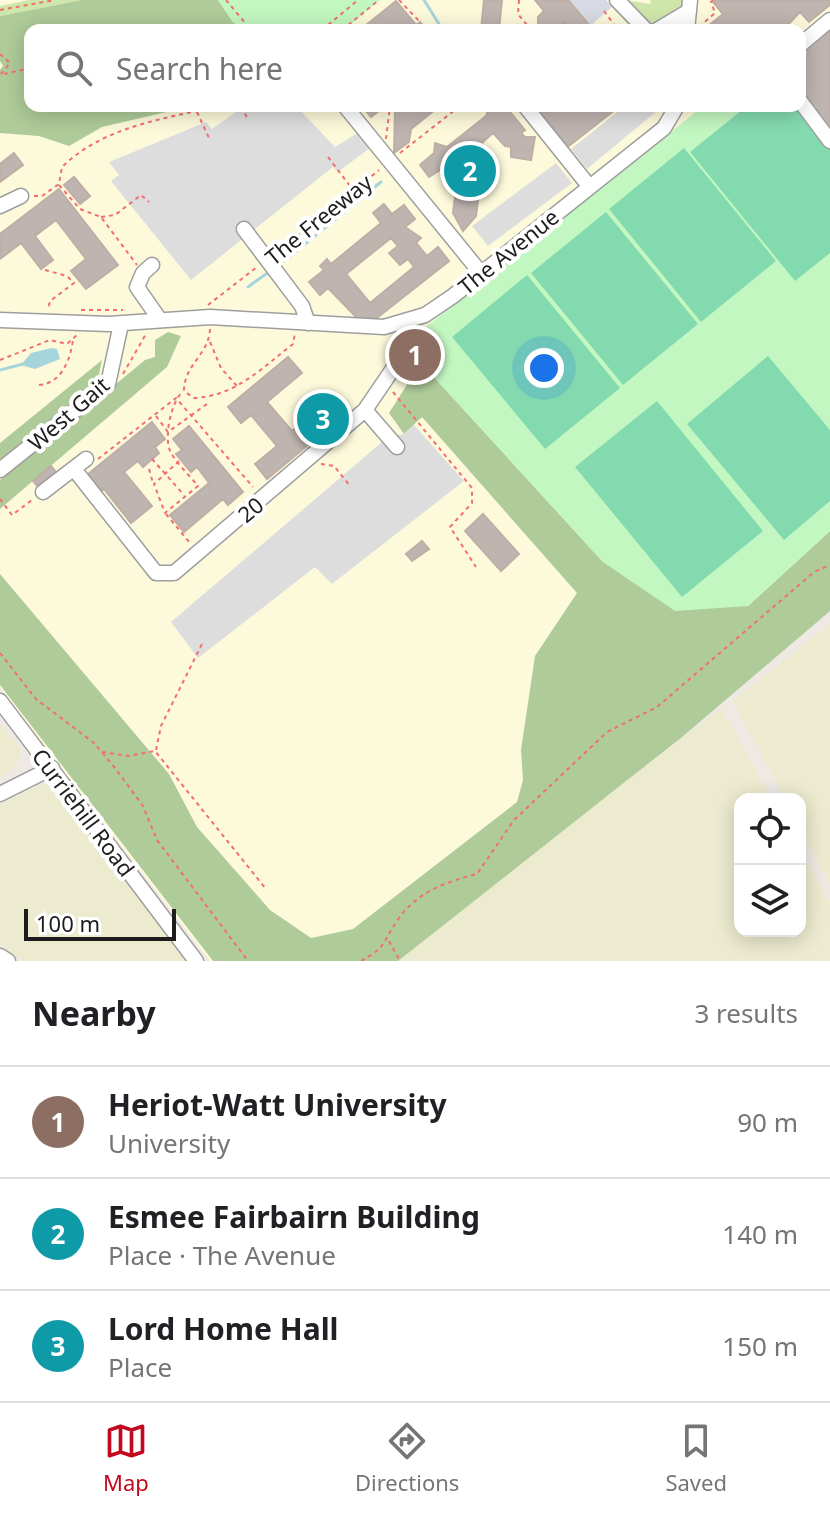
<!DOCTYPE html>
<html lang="en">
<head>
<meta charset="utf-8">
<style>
  body { margin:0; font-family:"Noto Sans",sans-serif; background:#f6f6f6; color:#202124 }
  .controls { position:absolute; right:24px; bottom:24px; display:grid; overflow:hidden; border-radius:16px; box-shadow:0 4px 20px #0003 }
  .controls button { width:72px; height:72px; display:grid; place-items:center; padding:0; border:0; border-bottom:2px solid #e0e0e0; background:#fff; color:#202124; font:40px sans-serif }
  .scale { position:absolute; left:24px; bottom:20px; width:152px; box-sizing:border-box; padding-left:8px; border:4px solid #1d1d1d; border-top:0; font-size:22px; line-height:28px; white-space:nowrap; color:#1d1d1d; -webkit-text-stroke:6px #fff; paint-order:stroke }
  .you { position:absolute; left:544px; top:368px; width:28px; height:28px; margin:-20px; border:6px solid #fff; border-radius:50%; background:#1a73e8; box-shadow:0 0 0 12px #1a73e833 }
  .badge { display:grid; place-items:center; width:52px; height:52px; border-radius:50%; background:#c1091e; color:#fff; font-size:26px; font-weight:700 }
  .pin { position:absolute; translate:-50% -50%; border:4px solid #fff; box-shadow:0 2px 8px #0006 }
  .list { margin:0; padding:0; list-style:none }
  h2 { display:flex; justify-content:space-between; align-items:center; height:104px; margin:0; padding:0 32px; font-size:34px }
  h2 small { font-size:26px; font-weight:400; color:#757577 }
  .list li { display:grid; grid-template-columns:52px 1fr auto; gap:24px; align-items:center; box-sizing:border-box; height:112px; padding:0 32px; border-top:2px solid #e0e0e0 }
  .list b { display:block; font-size:30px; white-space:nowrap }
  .list p { margin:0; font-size:26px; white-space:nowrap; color:#757577 }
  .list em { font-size:26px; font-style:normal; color:#757577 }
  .icon { flex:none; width:44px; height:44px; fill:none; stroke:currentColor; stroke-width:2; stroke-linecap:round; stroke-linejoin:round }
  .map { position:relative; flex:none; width:830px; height:961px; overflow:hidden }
  .search { position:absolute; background:#fff; box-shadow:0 4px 20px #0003; left:24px; right:24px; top:24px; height:88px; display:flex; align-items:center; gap:20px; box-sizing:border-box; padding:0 28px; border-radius:16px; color:#757577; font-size:30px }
  .sheet { height:440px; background:#fff }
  nav { display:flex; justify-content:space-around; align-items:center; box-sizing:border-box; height:112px; border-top:2px solid #e0e0e0; background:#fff; font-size:22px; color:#757577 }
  nav a { display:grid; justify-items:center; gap:4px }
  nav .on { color:#c1091e }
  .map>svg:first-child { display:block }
</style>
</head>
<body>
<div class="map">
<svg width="830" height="961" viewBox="0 0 830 961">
  <rect width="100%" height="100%" fill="#eee9e3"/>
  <path fill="#fdfadc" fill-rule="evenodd" d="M0 0H830V604L420 961H210L0 688ZM30 30H800V106H30Z"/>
  <path fill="#ecebcf" d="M830 624V885L800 828V799H785L733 701Z
    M721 708 772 799H740V931H800V849L830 902V961H395Z
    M0 723 22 751 15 768 0 776Z
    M49 781 191 961H23L0 945V804Z"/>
  <path fill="#cfe6aa" d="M29 0H82L0 16V6Z
    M624 0 651 4 650 0H685L684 4 656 25H648Z"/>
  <path fill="#aecb99" d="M82 0H218L233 22 244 30H30V106H192L102 127 69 146 39 136 0 133V70L3 66 0 61V16Z
    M168 332 181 336 167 367 0 509V480L145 360 155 357V340Z
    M102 360 97 383 0 463V443Z
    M421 363 603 562 748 606 830 531V611L682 737 398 961H213L0 685V574L169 774 197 827 270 910 311 938 353 929 517 802 523 780 521 750 535 656 577 593 422 417 404 434 389 413Z"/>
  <path fill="#c3f7c1" d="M218 0H380L344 30H244L233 22Z
    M731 106H800L830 131V531L748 606 675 611 603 562 421 363 427 326 702 107 726 109Z"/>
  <path fill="#84daaf" d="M747 106H800L830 142V253L795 281 690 152Z
    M684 148 776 261 701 322 609 209Z
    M606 212 698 324 623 385 531 273Z
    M527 275 620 388 545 449 452 337Z
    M768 356 830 430V501L784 540 687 424Z
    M657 401 763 531 682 597 575 467Z"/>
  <path fill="#ddd" d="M255 106H296L335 147 359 132 371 147 338 172 333 167 191 280 111 181 119 175 109 162 206 122 212 129 240 109Z
    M625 106H663L587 169 571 149Z
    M556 163 572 183 488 246 472 226Z
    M414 425 464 481 332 584 315 567 198 658 171 622 388 437 404 434Z"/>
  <path fill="#d7d9e3" d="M568 0H606L612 7 590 26Z"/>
  <path fill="#a5d4da" d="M52 348 57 349 60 359 35 369 21 365 31 353Z"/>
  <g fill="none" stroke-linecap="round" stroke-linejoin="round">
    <path stroke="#a5d4da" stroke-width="3" d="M424 0 439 24
      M284 261 381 182
      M248 287 266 274
      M0 370 23 364"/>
  </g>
  <path fill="#beb4b0" stroke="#bfaea6" stroke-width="2" fill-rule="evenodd" d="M484 0H502L499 30H481Z
    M535 0H568L590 26 582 30 569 29 563 22 554 30H538V17L544 11Z
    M716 0H830V5L809 22 800 12 783 30H703L723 14 713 2Z
    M396 1 416 25 420 22 427 30H360Z
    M830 27V132L800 92V50Z
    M362 106H385L371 117Z
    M398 106H452L447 110 436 109 411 129 409 142 394 153 395 109Z
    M490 106H505L525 130 521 133 525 137H535L531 160 511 157V147L505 146 493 133 474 150 483 162 476 216 463 231 453 213 459 164 454 157 453 162 429 177 420 165 434 153 435 143 447 147 486 116Z
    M533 106H620L566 148Z
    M14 153 23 165 0 182V164Z
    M74 177 90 196 80 204 64 185Z
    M59 189 118 265 86 289 71 271 86 259 56 220 35 236 53 260 41 269 21 243 0 259V234Z
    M384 204 392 214 404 205 415 219 405 227 421 238 416 243 427 256 438 247 449 261 373 321 359 320 328 288 320 295 309 282 324 270 320 266 327 259 331 264 381 223 373 213ZM391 238 398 246 389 253 400 265 408 259 414 267 370 303 346 274Z
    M288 357 302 373 267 402 292 431 334 396 350 410 267 479 255 464 277 446 251 415 241 423 228 407Z
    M152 422 165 439 155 447 159 453 143 467 138 461 124 472 152 506 131 523 104 489 100 492 87 475Z
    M189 426 243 492 228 505 223 499 184 532 170 515 209 483 197 467 191 472 176 454 182 450 173 439Z
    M51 466 56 472 38 487 33 481Z
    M483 514 519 554 501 571 465 531Z
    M422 541 429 549 412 561 406 554Z"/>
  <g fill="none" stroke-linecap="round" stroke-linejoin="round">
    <defs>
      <path id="minor" d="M617 0 646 30
        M657 30 689 11
        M687 30 690 0
        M800 45 830 20
        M800 101 830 141
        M345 106 480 272
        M525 106 589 186
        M0 206 21 196
        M244 229 302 306 308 323
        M152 265 143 273 137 287 160 320
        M0 320 109 324 210 317 384 327 425 315 453 296 664 128 677 106
        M365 410 397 447
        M74 469 156 573H174L365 410 401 357 406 341 403 323
        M0 470 108 384 121 324
        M43 492 86 459
        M0 701 196 961
        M0 794 52 768
        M0 956 8 961"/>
    </defs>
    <use href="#minor" stroke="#9e9e9e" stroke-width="17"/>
    <path stroke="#f36e70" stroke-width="2" stroke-dasharray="4 4" stroke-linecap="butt" d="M226 0 251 30
      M399 0 420 22
      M519 0 518 14 531 30
      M0 10 55 0
      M604 11 618 30
      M699 27 715 13 711 2 713 0
      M322 30 358 0
      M342 30 379 0
      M557 30 565 24
      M0 54 10 63 0 75
      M4 74 30 68
      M242 106 247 118
      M197 112 209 138
      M386 139 390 106
      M400 153 460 106
      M328 157 353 190
      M59 185 80 209 101 217 137 265
      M34 196H42L59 184 62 167C104 126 164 119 219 106
      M101 217 115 215 141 195 149 202
      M278 251 379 170
      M45 270 67 276 74 283 50 301 48 309
      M208 305 257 267
      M81 310H123
      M210 329C209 355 184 364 184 391L194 398C235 396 261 369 293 344L295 333
      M210 342 221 368 237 386
      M0 360 50 340 67 344 78 334
      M123 374 146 334
      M39 385C62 383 70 360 73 340
      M393 392 472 488V503L450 527 476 567
      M156 416 168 432 207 404 208 400
      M98 459 176 398 253 487
      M152 459 184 495
      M179 461 154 484 165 513 198 486C190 476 176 463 170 451 164 436 171 402 183 391
      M321 464 334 466 351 487
      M149 469 153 483
      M0 499 12 515 32 500
      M166 514 190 543
      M0 653 36 699 94 743 115 768 143 806 157 840 248 961
      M156 750 161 726 202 644
      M102 752 128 756 155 751 266 889
      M389 941 400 961
      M361 961C388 946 381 944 397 921 416 892 446 882 477 874L514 820 607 732 657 707 814 572 830 565"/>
    <use href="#minor" stroke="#fff" stroke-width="14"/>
  </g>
  <g text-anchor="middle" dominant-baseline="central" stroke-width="8" stroke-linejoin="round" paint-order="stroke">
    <g font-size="22" fill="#1d1d1d" stroke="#fff">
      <text transform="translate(318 219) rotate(-39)">The Freeway</text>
      <text transform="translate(508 251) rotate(-39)">The Avenue</text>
      <text transform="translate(68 413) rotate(-41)">West Gait</text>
      <text transform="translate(250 509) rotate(-40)">20</text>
      <text transform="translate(84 812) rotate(53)">Curriehill Road</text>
    </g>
  </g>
</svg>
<div class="controls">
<button><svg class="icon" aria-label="locate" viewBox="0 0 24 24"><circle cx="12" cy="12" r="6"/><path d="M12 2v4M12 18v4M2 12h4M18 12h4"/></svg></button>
<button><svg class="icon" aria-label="layers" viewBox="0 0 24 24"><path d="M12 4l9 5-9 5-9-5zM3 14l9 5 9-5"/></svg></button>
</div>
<div class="scale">100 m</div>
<div class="you"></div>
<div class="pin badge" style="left:415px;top:355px;background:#8d6e63">1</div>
<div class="pin badge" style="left:470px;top:171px;background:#0f9aa8">2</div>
<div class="pin badge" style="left:323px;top:419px;background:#0f9aa8">3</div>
<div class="search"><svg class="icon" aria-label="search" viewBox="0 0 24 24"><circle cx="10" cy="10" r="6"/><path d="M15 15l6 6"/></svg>Search here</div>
</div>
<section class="sheet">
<h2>Nearby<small>3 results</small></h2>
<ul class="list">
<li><span class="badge" style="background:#8d6e63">1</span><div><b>Heriot-Watt University</b><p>University</p></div><em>90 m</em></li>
<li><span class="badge" style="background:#0f9aa8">2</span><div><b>Esmee Fairbairn Building</b><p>Place · The Avenue</p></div><em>140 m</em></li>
<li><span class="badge" style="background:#0f9aa8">3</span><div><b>Lord Home Hall</b><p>Place</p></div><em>150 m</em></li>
</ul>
</section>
<nav>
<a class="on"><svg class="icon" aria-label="map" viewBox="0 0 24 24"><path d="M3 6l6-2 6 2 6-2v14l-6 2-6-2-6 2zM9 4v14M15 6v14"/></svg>Map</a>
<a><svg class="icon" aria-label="directions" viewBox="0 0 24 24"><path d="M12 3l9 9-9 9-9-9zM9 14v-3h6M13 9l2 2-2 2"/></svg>Directions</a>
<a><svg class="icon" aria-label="saved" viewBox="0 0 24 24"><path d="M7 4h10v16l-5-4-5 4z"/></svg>Saved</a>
</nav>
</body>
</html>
